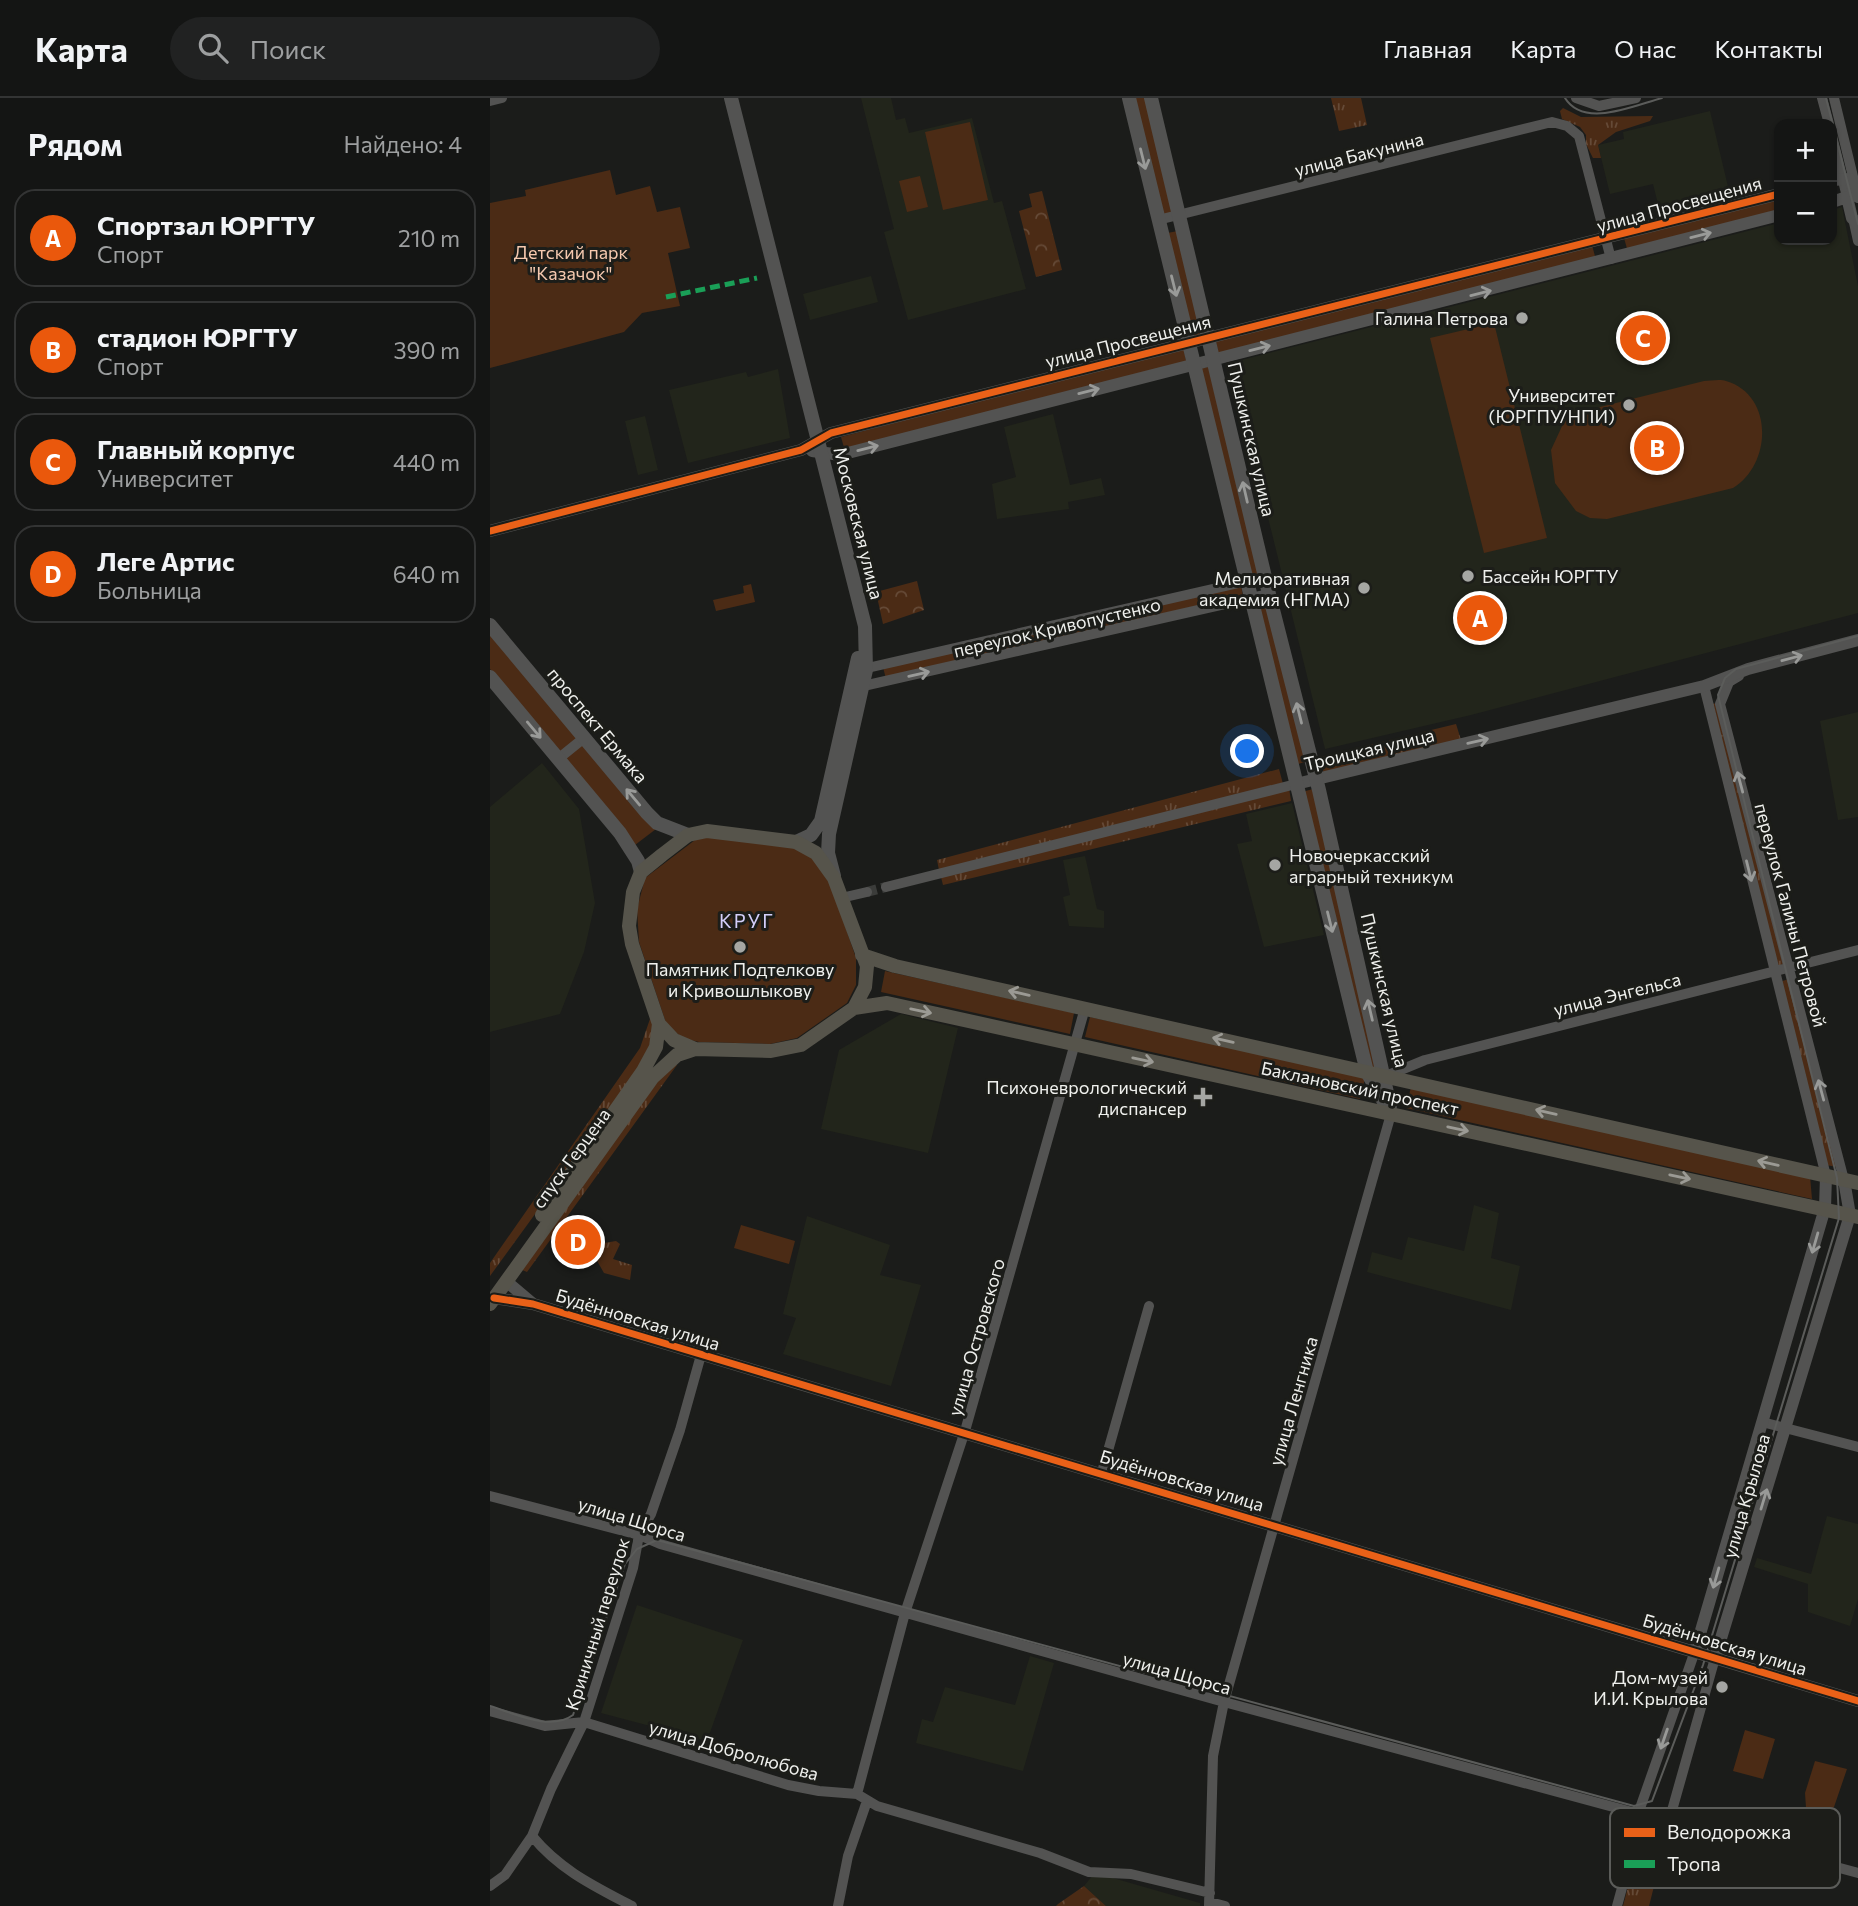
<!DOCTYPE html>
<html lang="ru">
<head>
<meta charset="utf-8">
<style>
  body { margin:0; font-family:Commissioner,sans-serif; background:#212222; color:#f1f3f6 }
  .controls { position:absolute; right:21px; top:21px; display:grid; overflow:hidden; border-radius:14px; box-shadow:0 2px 5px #0004 }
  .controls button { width:63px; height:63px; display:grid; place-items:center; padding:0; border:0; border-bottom:2px solid #333434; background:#141514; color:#f1f3f6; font:35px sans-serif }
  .you { position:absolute; left:758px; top:654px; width:24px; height:24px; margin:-18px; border:5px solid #fff; border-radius:50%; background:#1a73e8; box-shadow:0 0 0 10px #1a73e833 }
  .badge { display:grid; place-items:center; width:46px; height:46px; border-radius:50%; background:#ea580c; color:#fff; font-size:23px; font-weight:700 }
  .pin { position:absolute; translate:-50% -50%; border:4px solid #fff; box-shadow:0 2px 7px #0006 }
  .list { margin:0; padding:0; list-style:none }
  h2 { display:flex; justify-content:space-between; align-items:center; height:91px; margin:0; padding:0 28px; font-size:30px }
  h2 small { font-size:23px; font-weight:400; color:#9d9fa0 }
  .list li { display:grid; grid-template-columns:46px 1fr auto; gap:21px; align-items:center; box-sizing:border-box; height:98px; margin:0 14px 14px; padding:0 14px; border:2px solid #333434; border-radius:21px }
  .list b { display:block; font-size:26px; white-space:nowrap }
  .list p { margin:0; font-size:23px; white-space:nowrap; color:#9d9fa0 }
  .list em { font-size:23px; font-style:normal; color:#9d9fa0 }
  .icon { flex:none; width:38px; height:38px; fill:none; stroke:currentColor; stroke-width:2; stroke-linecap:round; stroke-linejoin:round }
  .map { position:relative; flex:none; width:1368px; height:1808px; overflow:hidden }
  header { display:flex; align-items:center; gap:42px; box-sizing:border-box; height:98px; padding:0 35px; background:#141514; border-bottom:2px solid #333434 }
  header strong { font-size:33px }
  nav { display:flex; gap:38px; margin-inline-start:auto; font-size:24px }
  .search { width:490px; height:63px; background:#212222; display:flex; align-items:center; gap:18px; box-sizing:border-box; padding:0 24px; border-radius:38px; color:#9d9fa0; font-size:26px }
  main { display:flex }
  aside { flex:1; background:#141514 }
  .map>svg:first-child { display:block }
</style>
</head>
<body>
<header>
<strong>Карта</strong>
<div class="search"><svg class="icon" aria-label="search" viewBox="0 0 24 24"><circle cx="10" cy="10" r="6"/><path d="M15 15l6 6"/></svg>Поиск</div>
<nav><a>Главная</a><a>Карта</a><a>О нас</a><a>Контакты</a></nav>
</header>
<main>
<aside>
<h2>Рядом<small>Найдено: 4</small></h2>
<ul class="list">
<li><span class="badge">A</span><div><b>Спортзал ЮРГТУ</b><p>Спорт</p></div><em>210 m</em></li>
<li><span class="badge">B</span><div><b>стадион ЮРГТУ</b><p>Спорт</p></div><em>390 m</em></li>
<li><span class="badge">C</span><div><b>Главный корпус</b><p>Университет</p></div><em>440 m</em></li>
<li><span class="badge">D</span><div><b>Леге Артис</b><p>Больница</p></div><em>640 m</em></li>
</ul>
</aside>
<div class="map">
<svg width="1368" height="1808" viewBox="0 0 1368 1808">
  <defs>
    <pattern id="grass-tufts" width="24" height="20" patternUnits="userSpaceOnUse" patternTransform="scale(1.75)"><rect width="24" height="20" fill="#4b2b15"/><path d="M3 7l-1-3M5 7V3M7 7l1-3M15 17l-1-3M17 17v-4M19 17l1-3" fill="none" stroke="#654a37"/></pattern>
    <pattern id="forest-crowns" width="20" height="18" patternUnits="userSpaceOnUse" patternTransform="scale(1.75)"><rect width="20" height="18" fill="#4b2b15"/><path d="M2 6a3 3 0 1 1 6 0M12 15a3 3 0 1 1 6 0" fill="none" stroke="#654a37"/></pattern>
  </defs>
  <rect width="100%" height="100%" fill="#1b1c1a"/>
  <path fill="#22251b" d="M371 0H401L406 22 415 20 419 35 482 20 504 105 512 103 536 191 418 222 394 134 404 131Z
    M1220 13 1240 97 1170 114 1163 86 1120 96 1108 47 1134 41 1133 34Z
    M1352 109 1368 188V515L981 617 835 651 740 265 1289 125V142H1342V112Z
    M381 178 388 204 320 222 313 196Z
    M288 271 300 340 198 365 179 292 256 274 258 279Z
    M563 316 580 387 611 380 615 397 578 404 579 411 507 421 502 386 526 379 514 329Z
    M155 318 168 372 148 377 135 323Z
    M1368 614V719L1348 722 1330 623Z
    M52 665 89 711 105 805 94 854 70 916 0 934V709Z
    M802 705 834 837 774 849 747 746 762 743 756 716Z
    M595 758 607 811 614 813V830L579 828 573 799 580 797 573 762Z
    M411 916 468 930 438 1055 331 1031 349 952Z
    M984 1107 1009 1115 1001 1160 1030 1168 1021 1212 877 1174 882 1154 912 1162 918 1139 974 1153Z
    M317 1118 400 1147 390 1177 431 1187 401 1288 293 1256 306 1220 293 1216Z
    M1337 1418 1368 1426V1501L1360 1528 1318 1514V1486L1264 1469 1267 1460 1321 1476Z
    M147 1507 253 1542 217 1643 111 1615Z
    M540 1558 564 1565 533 1673 426 1645 432 1621 443 1624 455 1589 525 1607Z
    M609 1776 710 1805V1808H616L594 1788 603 1777Z"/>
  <path fill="url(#grass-tufts)" d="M841 0H871L877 27 849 33Z
    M1073 10 1091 19 1163 18 1160 23 1126 34 1108 47 1111 60H1103L1096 46V37L1090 29 1072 21 1070 13Z
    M1229 605 1295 866 1285 868 1221 606Z
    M966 626 971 642 834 676 830 659Z
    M789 671 793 686 449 772 447 762Z
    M799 690 801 703 453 787 451 779Z
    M1299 881 1347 1069 1336 1067 1289 884Z
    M161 918C167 939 159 954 149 973L0 1178V1165L150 950Z
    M180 967H187L37 1174 30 1171Z
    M126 1143 130 1146 123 1161 142 1167 140 1182 114 1175 106 1161 114 1145Z
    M1169 1731 1178 1733 1159 1808H1133L1148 1750 1163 1754Z"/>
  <path fill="url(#forest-crowns)" d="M552 93 572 172 546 179 529 113 542 109 539 96Z
    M427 483 434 512 393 526 386 494Z
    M594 1788 616 1808H566L568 1806Z"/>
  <path fill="#4b2b15" d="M645 0H655L683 115 673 118Z
    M480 24 498 102 453 112 435 34Z
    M120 72 126 97 160 88 167 114 190 109 200 150 178 155 190 208 152 215 134 234 0 270V105L36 98 35 92Z
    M430 78 438 109 417 114 409 83Z
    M1289 99V116L1138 154 1134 140Z
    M688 133 712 236 701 239 677 135Z
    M1102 147 1106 162 729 258 725 240Z
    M1004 225 1057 440 994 455 940 240Z
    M693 247 697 267 355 353 351 339Z
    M722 268 771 478 758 481 708 271Z
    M1214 283C1220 283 1230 281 1236 283 1284 297 1282 366 1243 390L1117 421 1100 420 1086 413 1065 385 1061 352 1073 326 1082 316Z
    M261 486 265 504 226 513 223 502 254 495 253 488Z
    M751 488 753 498 396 581 393 569Z
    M776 501 818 663 805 667 765 503Z
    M0 531 166 731 145 747 0 571Z
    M823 691 890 968 880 970 812 694Z
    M216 739 300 747 322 759 341 787 366 860V887L357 905 307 940 280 946 209 944 192 940 176 925 149 844 147 811 155 780 205 742Z
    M395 873 584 915 580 936 391 894Z
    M600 919 875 980 870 1001 595 939Z
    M921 989 1320 1078 1322 1101 916 1010Z
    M251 1127 305 1143 299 1166 244 1150Z
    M1255 1632 1285 1641 1273 1681 1243 1673Z
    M1325 1663 1357 1671 1344 1709 1333 1717 1316 1710 1315 1695Z"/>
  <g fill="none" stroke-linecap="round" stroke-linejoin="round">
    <path stroke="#3b3c3a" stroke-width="10" stroke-dasharray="10 5" stroke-linecap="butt" d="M377 794 396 789"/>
    <path stroke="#535352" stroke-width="10" d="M1086 0 1109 8 1146 0
      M1332 0 1339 26
      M1344 0 1365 87
      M0 3 12 0
      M1342 38 1357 99 1363 98
      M1363 120 1368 143
      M668 122 1062 24 1077 28 1089 38 1121 161
      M373 571 775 479
      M1249 578 1239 584 1230 606 1354 1082
      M1214 588 1336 1078
      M369 589 779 496
      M68 661 94 640
      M396 789 806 686
      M351 800 377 794
      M896 978 935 962 1368 852
      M1272 1324 1368 1349
      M612 1374 659 1208
      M0 1398 149 1437 170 1446 734 1604 1368 1775
      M0 1613 55 1628 94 1624 298 1687 329 1693 367 1696 387 1708 550 1755 599 1774 641 1776 720 1795
      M367 1696 415 1515 475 1333 595 910
      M1148 1716 1205 1553
      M1179 1723 1225 1560
      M42 1738C70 1772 104 1788 142 1808
      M0 1788 15 1777 42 1738 61 1691 94 1624 143 1470 149 1437 161 1416 190 1332 211 1257
      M720 1804 735 1808
      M348 1808 358 1758 377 1703
      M719 1808 723 1658 734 1604 901 1016
      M1127 1808 1152 1717"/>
    <path stroke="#535352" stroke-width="12" d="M1342 82 1359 81 1368 99
      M1342 104 1357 99 1362 120 1368 126
      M322 353 350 357 1289 117
      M0 433 311 352 341 335 1289 96
      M806 686 1214 588 1258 571 1368 542
      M16 1183 42 1205
      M4 1200 43 1206 1368 1603
      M1205 1553 1335 1110 1336 1078
      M1225 1560 1360 1117 1354 1082"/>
    <path stroke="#535352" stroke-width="14" d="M241 0 375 528 376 572 339 736 338 755 344 778
      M639 0 877 974 901 1016
      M661 0 779 496 829 692 900 1008
      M0 527 157 715 167 725 198 737
      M0 579 130 735 148 763 151 774
      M306 744 321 737 331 723 368 560"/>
    <path stroke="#56544b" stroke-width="14" d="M217 733 306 744 326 755 344 780 377 868 375 889 364 910 311 947 281 953 205 951 184 942 169 926 142 846 139 828 143 794 151 774 172 757 198 737Z
      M372 857 405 868 1368 1085
      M364 910 397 905 1368 1119
      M52 1117 153 973 166 949 169 926
      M0 1206 163 979 187 957 205 951"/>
    <path stroke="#5b5c5a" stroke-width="2" d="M1075 0C1094 31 1145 7 1172 0
      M1336 0 1368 126
      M0 1608C24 1615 60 1634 83 1617L135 1466 147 1451 167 1442 1144 1708 1162 1703 1213 1567 1349 1120 1347 1080 1228 597 1235 580 1246 571 1368 538"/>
    <path stroke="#1a9f57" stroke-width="5" stroke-dasharray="10 5" stroke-linecap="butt" d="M176 199 267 180"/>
    <defs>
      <path id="cycleway" d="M0 433 311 352 341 335 1289 96
        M4 1200 43 1206 1368 1603"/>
    </defs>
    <use href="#cycleway" stroke="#1c1d19" stroke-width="11"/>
    <use href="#cycleway" stroke="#ea6118" stroke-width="7"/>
  </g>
  <defs><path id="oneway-shaft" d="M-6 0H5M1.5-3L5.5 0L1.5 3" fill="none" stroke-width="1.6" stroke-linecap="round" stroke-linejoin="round" transform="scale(1.75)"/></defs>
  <g stroke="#999a98">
    <use href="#oneway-shaft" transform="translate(653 61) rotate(76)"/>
    <use href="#oneway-shaft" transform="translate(1211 137) rotate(-14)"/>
    <use href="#oneway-shaft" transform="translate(684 188) rotate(76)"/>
    <use href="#oneway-shaft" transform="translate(991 195) rotate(-14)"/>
    <use href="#oneway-shaft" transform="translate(770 250) rotate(-14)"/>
    <use href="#oneway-shaft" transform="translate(599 293) rotate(-14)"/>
    <use href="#oneway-shaft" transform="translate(378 350) rotate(-14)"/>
    <use href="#oneway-shaft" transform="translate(755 394) rotate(-103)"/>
    <use href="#oneway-shaft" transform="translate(1302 560) rotate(-15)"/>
    <use href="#oneway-shaft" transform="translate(429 576) rotate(-13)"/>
    <use href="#oneway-shaft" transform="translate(809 615) rotate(-104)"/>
    <use href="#oneway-shaft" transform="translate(44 632) rotate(50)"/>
    <use href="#oneway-shaft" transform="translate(988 643) rotate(-13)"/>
    <use href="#oneway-shaft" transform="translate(1250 684) rotate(-105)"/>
    <use href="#oneway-shaft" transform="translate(143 699) rotate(-130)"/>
    <use href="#oneway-shaft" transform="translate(1259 773) rotate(76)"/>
    <use href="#oneway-shaft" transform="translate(840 824) rotate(76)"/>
    <use href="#oneway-shaft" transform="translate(880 912) rotate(-103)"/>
    <use href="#oneway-shaft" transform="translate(1331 992) rotate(-105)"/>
    <use href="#oneway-shaft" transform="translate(1325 1145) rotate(106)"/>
    <use href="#oneway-shaft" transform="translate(1274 1401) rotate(-73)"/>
    <use href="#oneway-shaft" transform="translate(1226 1480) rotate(106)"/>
    <use href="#oneway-shaft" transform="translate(1174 1641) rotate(109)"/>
  </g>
  <g stroke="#9b9a94">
    <use href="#oneway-shaft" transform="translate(529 895) rotate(-167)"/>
    <use href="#oneway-shaft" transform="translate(431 913) rotate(12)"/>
    <use href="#oneway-shaft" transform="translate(733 942) rotate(-167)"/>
    <use href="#oneway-shaft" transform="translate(653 962) rotate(12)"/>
    <use href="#oneway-shaft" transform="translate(1056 1014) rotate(-167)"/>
    <use href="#oneway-shaft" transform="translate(968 1031) rotate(12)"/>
    <use href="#oneway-shaft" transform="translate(1278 1065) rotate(-167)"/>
    <use href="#oneway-shaft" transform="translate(1190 1079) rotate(12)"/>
  </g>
  <g fill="#a5a6a3" stroke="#1c1d19" stroke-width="2.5">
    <circle cx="1032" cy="220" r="7"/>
    <circle cx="1139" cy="307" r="7"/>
    <circle cx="978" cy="478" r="7"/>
    <circle cx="874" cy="490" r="7"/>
    <circle cx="785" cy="767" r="7"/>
    <circle cx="250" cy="849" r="7"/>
    <path d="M709.5 988.5h7v7h7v7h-7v7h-7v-7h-7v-7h7z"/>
    <circle cx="1232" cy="1589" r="7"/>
  </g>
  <g text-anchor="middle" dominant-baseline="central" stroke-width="6" stroke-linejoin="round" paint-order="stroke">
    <g font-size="18" fill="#eff0ed" stroke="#1c1d19">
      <text transform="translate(869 56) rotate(-14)">улица Бакунина</text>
      <text transform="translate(1189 106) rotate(-15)">улица Просвещения</text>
      <text transform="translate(638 243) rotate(-14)">улица Просвещения</text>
      <text transform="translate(762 341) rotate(77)">Пушкинская улица</text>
      <text transform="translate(369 425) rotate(76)">Московская улица</text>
      <text transform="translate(567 529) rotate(-13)">переулок Кривопустенко</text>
      <text transform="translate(108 627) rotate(50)">проспект Ермака</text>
      <text transform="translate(879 651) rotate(-13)">Троицкая улица</text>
      <text transform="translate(1301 817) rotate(75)">переулок Галины Петровой</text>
      <text transform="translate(895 892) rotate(77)">Пушкинская улица</text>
      <text transform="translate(1127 896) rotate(-14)">улица Энгельса</text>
      <text transform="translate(870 990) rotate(12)">Баклановский проспект</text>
      <text transform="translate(81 1060) rotate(-54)">спуск Герцена</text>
      <text transform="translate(148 1221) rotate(17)">Будённовская улица</text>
      <text transform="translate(486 1239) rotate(-74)">улица Островского</text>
      <text transform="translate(803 1303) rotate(-74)">улица Ленгника</text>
      <text transform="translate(692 1382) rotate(17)">Будённовская улица</text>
      <text transform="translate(1256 1398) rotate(-74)">улица Крылова</text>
      <text transform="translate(142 1421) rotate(17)">улица Щорса</text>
      <text transform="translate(107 1526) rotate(-73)">Криничный переулок</text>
      <text transform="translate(1235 1546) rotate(17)">Будённовская улица</text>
      <text transform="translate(687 1575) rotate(16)">улица Щорса</text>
      <text transform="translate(244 1652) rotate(16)">улица Добролюбова</text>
    </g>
    <g font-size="18" fill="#f5c9af" stroke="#1c1d19">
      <text x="81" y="154">Детский парк<tspan x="81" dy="21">"Казачок"</tspan></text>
    </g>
    <g font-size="18" fill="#eff0ed" stroke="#1c1d19" text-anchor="end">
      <text x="1018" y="220">Галина Петрова</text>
      <text x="1125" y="297">Университет<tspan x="1125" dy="21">(ЮРГПУ/НПИ)</tspan></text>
      <text x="992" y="478" text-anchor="start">Бассейн ЮРГТУ</text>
      <text x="860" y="480">Мелиоративная<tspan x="860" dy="21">академия (НГМА)</tspan></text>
      <text x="799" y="757" text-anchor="start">Новочеркасский<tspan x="799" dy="21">аграрный техникум</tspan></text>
      <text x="250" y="871" text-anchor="middle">Памятник Подтелкову<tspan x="250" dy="21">и Кривошлыкову</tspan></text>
      <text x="697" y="989">Психоневрологический<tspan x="697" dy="21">диспансер</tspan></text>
      <text x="1218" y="1579">Дом-музей<tspan x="1218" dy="21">И.И. Крылова</tspan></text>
    </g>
    <g font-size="19" letter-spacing="2" fill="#d4cffa" stroke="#1c1d19">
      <text x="257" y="822">КРУГ</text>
    </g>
  </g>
  <rect x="1120" y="1710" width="230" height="80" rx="10" fill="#1c1d19" stroke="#5b5c59" stroke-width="2"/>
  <rect x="1134" y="1730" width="31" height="9" fill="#ea6118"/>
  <rect x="1134" y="1762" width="31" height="8" fill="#1a9f57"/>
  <g font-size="19" fill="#eff0ed">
    <text x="1177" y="1741">Велодорожка</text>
    <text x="1177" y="1773">Тропа</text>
  </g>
</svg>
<div class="controls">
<button>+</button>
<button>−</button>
</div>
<div class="you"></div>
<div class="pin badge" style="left:990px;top:520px">A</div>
<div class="pin badge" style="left:1167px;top:350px">B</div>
<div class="pin badge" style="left:1153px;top:240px">C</div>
<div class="pin badge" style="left:88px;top:1144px">D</div>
</div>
</main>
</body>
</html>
